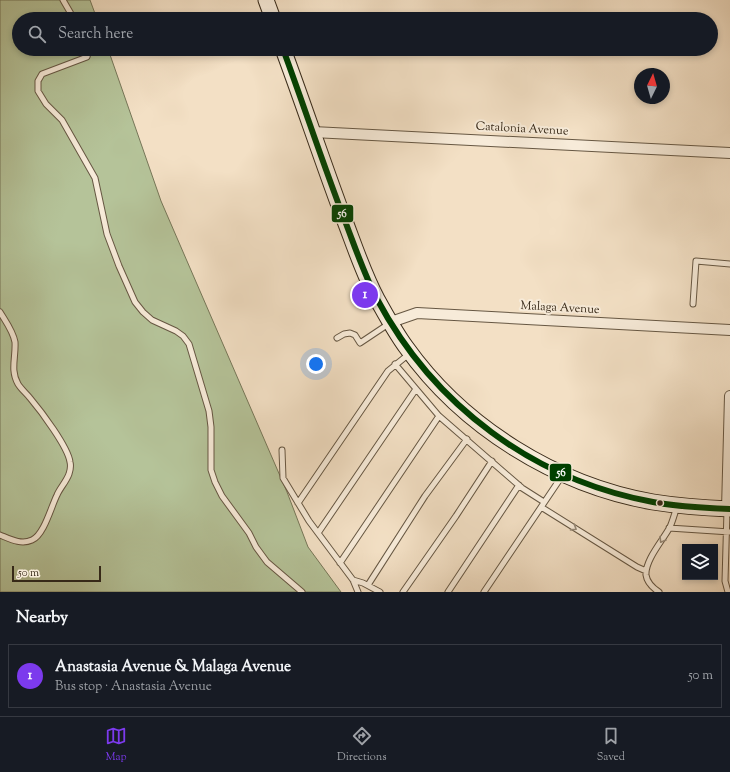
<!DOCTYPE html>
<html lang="en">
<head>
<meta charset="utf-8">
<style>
  body { margin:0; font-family:"Sorts Mill Goudy",serif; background:#242831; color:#f1f3f6 }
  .controls { position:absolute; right:12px; bottom:12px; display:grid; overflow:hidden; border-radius:0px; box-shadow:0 2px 6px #0003 }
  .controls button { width:36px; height:36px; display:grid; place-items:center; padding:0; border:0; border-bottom:1px solid #363941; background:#171b24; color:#f1f3f6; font:20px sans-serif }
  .compass { position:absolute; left:634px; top:68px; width:36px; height:36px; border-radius:50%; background:#171b24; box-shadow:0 2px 6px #0003; rotate:5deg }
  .scale { position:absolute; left:12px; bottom:10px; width:89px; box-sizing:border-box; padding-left:4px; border:2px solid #372918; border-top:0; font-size:11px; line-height:14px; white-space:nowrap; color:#372918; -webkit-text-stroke:3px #f7ebd9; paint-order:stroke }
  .you { position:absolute; left:316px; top:364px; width:14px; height:14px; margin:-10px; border:3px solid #fff; border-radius:50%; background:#1a73e8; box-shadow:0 0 0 6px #1a73e833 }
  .badge { display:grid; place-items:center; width:26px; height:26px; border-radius:50%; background:#7c3aed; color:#fff; font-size:13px; font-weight:700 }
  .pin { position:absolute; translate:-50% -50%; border:2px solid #fff; box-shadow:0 1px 4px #0006 }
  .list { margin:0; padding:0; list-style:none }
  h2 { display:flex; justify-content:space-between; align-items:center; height:52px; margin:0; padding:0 16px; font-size:17px }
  h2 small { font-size:13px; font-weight:400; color:#9ea1a6 }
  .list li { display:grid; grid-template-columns:26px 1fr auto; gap:12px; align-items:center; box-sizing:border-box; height:64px; margin:0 8px 8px; padding:0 8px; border:1px solid #363941; border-radius:0px }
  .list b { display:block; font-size:15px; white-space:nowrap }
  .list p { margin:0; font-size:13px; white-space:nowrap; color:#9ea1a6 }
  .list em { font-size:13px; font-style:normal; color:#9ea1a6 }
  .icon { flex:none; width:22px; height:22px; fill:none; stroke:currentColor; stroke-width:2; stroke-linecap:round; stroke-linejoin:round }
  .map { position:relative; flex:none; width:730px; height:592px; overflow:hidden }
  .search { position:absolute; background:#171b24; box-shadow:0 2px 6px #0003; left:12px; right:12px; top:12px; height:44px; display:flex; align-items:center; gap:10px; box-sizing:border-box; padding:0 14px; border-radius:22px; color:#9ea1a6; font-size:15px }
  .sheet { height:124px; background:#171b24 }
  nav { display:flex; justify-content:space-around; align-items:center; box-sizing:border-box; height:56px; border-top:1px solid #363941; background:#171b24; font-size:11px; color:#9ea1a6 }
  nav a { display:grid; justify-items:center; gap:2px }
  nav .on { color:#7c3aed }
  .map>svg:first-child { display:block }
</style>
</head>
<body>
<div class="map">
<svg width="730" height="592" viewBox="0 0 730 592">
  <rect width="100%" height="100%" fill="#f3e0c5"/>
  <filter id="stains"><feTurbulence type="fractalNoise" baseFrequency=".005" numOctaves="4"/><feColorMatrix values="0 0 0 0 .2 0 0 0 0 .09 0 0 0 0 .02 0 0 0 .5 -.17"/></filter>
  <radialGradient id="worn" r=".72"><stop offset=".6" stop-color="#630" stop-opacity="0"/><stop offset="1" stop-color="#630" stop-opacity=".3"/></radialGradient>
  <path fill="#b5c399" stroke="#767658" d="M0 0H90L97 19H19V49H108L161 201 287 492 308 547 341 592H0Z"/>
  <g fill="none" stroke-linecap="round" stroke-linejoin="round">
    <defs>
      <path id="lane" d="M63 0 74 19
        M89 49 87 57 42 74 38 81V91L46 104 62 120 95 178 107 234 119 266 135 302 143 312 152 320 176 331 183 336 189 344 209 411 211 427V470L215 482 222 496 249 533 256 547 267 562 302 592
        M693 304 696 261 730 264
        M0 312C6 322 13 331 15 342 16 357 10 370 18 384 21 389 26 393 30 398 41 411 68 447 70 462 71 466 70 471 69 474 66 482 60 488 57 495 51 507 44 535 32 540 21 545 10 539 0 535
        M337 338 344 334 350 333 355 335 360 343 390 323
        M395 364 439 416 522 488 544 502
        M282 450 283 478 309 521 353 580 358 592
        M298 503 388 371 409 354
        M541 507 637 567 646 571
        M727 510 725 581 728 592
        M669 528 730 532
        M318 533 416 389
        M340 563 439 416
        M353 580 363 583 380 592
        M368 585 425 496 467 439
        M403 592 456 516 492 461
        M448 592 519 485
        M484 592 562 476
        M659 592C653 588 647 582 646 575 645 560 663 540 670 527 673 520 675 513 677 506"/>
      <path id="street" d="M313 132 730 153
        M391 322 417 313 730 330
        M727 509 730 396"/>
      <path id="secondary" d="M266 0 273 19
        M283 49C303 103 321 157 341 211 353 241 362 271 377 299 386 315 395 332 406 347 463 427 556 485 653 502 678 506 704 508 730 509"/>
    </defs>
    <use href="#lane" stroke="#665743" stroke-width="7"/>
    <use href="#street" stroke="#665743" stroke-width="12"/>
    <use href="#secondary" stroke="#372918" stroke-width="17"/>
    <use href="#lane" stroke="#f7ebd9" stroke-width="5"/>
    <use href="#street" stroke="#f7ebd9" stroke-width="10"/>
    <use href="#secondary" stroke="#f7ebd9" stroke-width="15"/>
    <defs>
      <path id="bus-1" d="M283 49C304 106 323 164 345 221 355 247 364 274 377 299 434 406 534 480 653 502 678 507 704 508 730 509"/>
    </defs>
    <use href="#bus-1" stroke="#f7ebd9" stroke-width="9"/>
    <use href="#bus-1" stroke="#004000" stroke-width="6"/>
  </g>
  <defs><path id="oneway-chevron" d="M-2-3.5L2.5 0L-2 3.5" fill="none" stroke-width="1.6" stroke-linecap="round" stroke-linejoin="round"/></defs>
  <g stroke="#978a78">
    <use href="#oneway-chevron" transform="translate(574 528) rotate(32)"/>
    <use href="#oneway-chevron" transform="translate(662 540) rotate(121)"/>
  </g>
  <circle fill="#372918" stroke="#f7ebd9" stroke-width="1.5" cx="660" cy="503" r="3.5"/>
  <g text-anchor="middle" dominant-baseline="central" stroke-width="4" stroke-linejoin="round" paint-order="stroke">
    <g font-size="12" fill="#372918" stroke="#f7ebd9">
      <text transform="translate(522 129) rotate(3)">Catalonia Avenue</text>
      <text transform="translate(560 308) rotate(3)">Malaga Avenue</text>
    </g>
  </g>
  <g stroke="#f7ebd9" stroke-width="1.5">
    <rect x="331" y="204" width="23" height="19" rx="4" fill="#004000"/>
    <rect x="549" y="463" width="23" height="19" rx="4" fill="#004000"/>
  </g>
  <g font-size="11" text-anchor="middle" font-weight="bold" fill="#fff">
    <text x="342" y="217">56</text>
    <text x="561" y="476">56</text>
  </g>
  <rect width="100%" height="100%" filter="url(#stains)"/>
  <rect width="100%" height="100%" fill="url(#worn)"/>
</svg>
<div class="controls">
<button><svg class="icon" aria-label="layers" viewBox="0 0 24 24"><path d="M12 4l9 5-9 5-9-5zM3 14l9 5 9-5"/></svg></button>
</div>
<svg class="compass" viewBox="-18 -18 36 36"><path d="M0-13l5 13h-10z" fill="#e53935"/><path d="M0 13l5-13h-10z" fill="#9ea1a6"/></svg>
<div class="scale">50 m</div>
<div class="you"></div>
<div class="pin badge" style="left:365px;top:295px">1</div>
<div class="search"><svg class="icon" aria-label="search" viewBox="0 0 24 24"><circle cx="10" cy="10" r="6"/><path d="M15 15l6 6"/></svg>Search here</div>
</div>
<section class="sheet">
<h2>Nearby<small></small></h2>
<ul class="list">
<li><span class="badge">1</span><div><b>Anastasia Avenue &amp; Malaga Avenue</b><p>Bus stop · Anastasia Avenue</p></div><em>50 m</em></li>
</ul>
</section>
<nav>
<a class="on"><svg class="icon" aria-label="map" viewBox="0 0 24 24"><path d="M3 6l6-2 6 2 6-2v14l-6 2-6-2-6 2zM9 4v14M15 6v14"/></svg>Map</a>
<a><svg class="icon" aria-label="directions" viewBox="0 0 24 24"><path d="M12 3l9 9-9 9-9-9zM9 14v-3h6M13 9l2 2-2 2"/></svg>Directions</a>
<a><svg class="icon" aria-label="saved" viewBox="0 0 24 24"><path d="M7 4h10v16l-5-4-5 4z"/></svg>Saved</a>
</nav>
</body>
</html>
